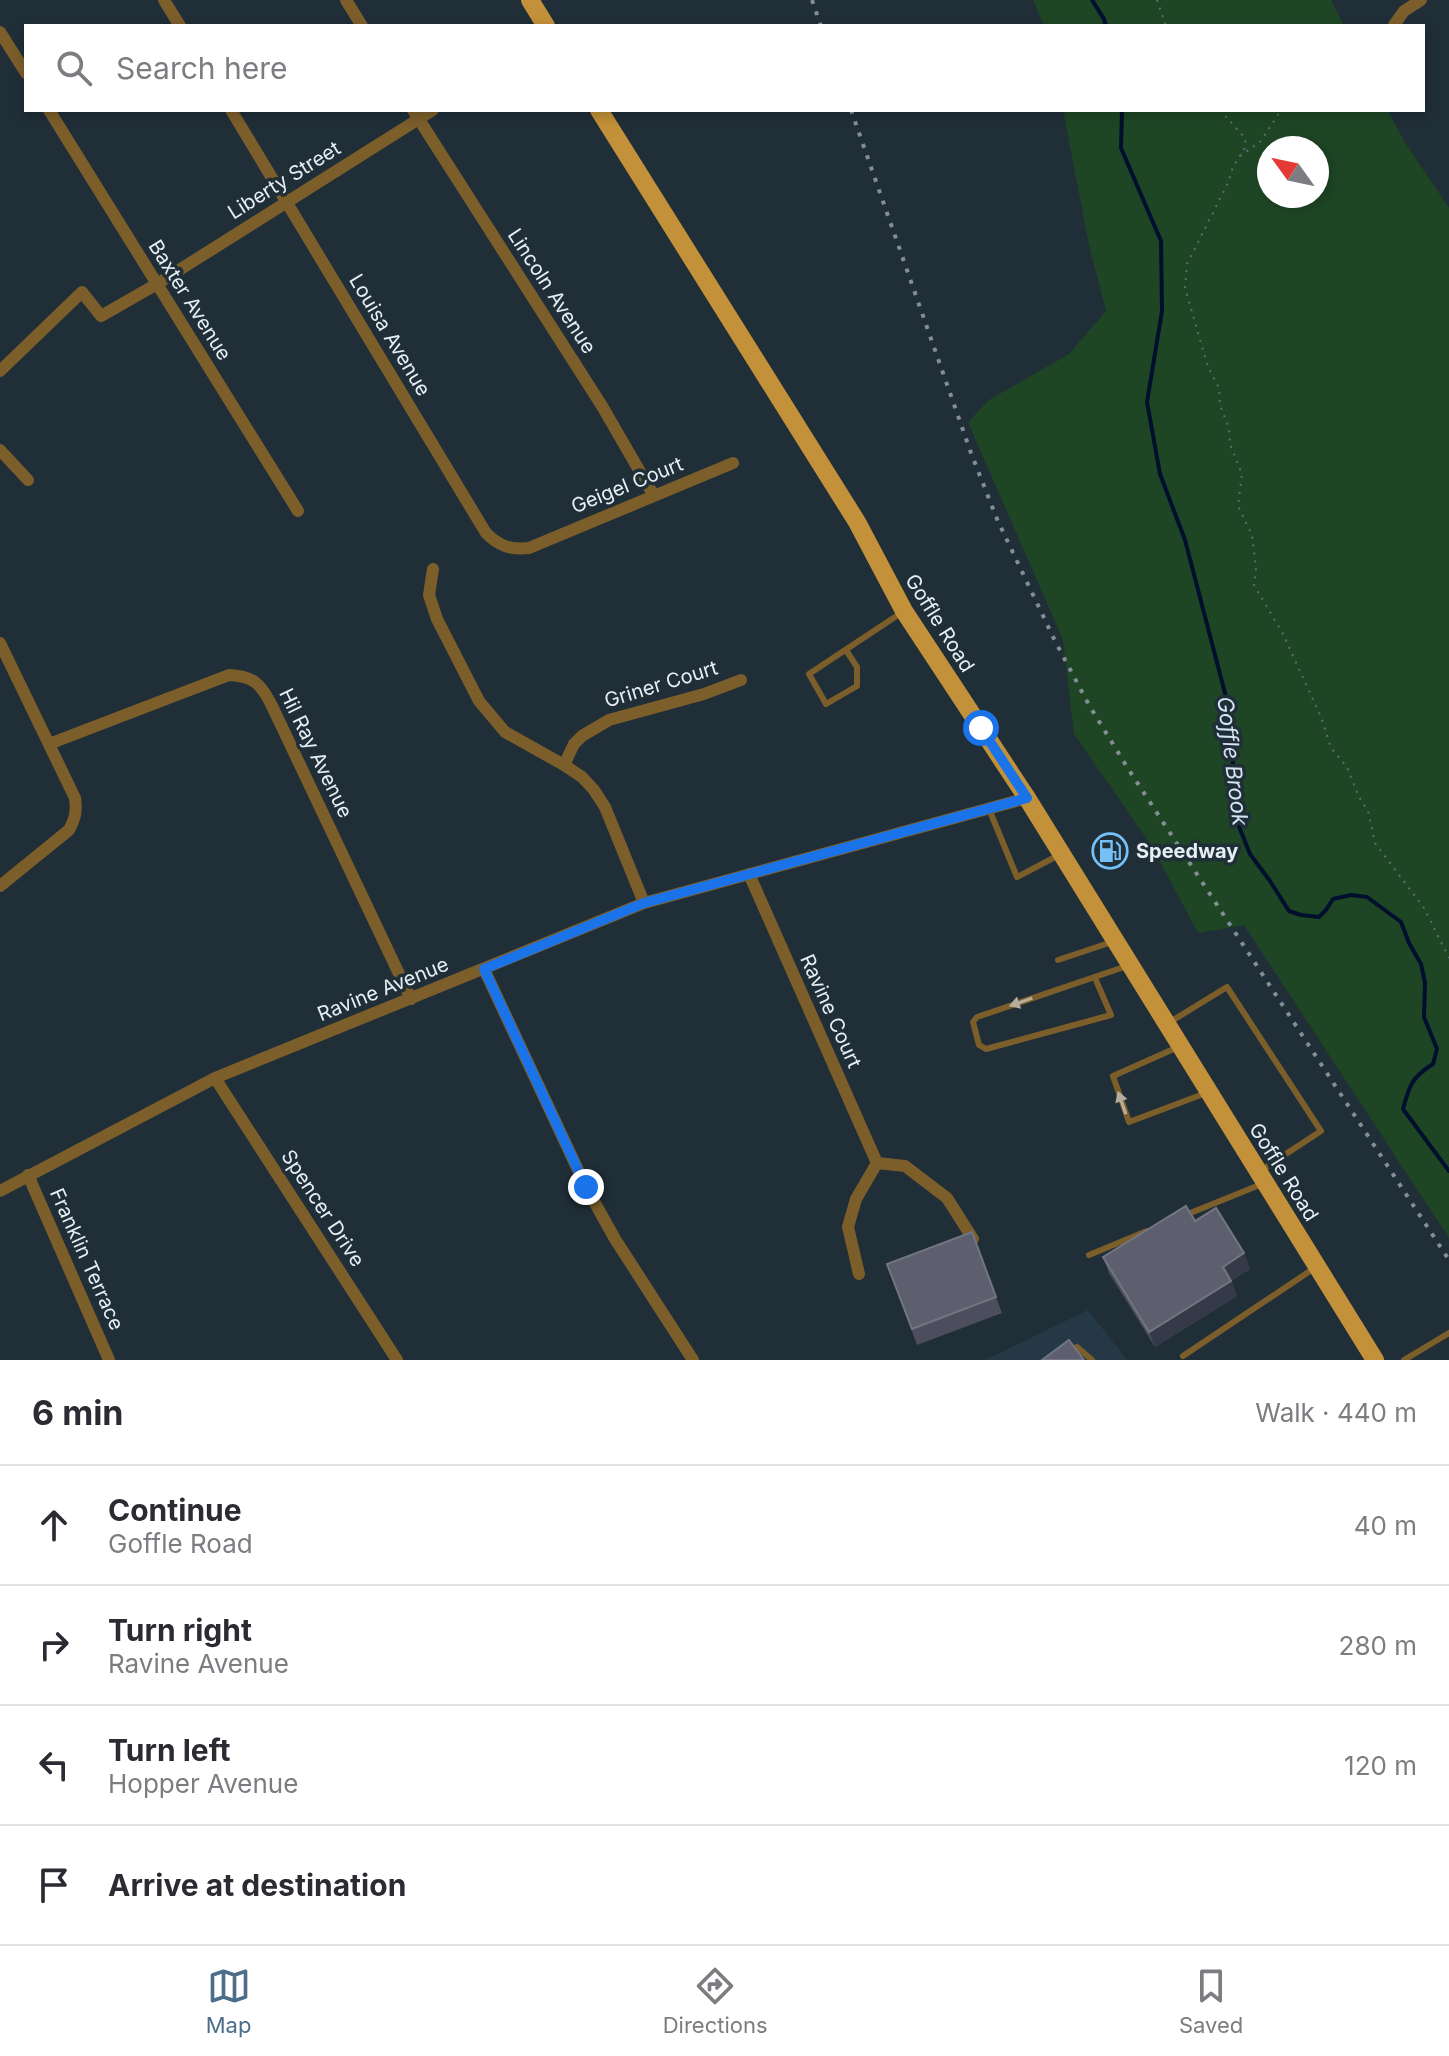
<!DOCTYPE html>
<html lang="en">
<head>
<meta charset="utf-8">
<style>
  body { margin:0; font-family:Inter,sans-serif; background:#f7f7f7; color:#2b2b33 }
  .compass { position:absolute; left:1257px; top:136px; width:72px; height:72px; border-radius:50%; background:#fff; box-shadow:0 4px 12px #0003; rotate:303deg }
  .stop { position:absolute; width:24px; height:24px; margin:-18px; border:6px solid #1a73e8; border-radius:50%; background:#fff }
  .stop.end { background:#1a73e8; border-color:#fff; box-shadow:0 2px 8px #0008 }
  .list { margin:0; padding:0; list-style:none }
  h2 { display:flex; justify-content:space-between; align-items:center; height:104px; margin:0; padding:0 32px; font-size:34px }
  h2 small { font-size:26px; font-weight:400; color:#7c7c81 }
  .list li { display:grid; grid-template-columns:52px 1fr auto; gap:24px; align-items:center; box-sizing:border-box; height:120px; padding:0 32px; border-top:2px solid #e1e1e2 }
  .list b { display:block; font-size:30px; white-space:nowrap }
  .list p { margin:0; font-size:26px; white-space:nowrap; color:#7c7c81 }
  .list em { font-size:26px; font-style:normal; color:#7c7c81 }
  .icon { flex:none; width:44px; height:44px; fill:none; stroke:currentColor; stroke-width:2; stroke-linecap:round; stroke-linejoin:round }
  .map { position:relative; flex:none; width:1449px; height:1360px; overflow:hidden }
  .search { position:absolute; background:#fff; box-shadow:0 4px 12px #0003; left:24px; right:24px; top:24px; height:88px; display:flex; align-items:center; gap:20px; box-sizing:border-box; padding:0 28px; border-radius:0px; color:#7c7c81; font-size:30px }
  .sheet { height:584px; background:#fff }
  nav { display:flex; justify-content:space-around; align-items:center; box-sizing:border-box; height:112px; border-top:2px solid #e1e1e2; background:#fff; font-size:22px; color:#7c7c81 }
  nav a { display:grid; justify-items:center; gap:4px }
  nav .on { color:#4c6e8b }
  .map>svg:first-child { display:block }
</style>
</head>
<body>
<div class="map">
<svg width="1449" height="1360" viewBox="0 0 1449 1360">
  <rect width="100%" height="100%" fill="#202e38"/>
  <path fill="#243846" d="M1088 1310 1127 1360H985Z"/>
  <path fill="#1e4625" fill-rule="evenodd" d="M1033 0H1331L1344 26H1044Z
    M1063 110H1388L1404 141 1449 208V1238L1244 925 1198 933 1151 845 1074 734 1063 640 968 422 989 400 1069 354 1106 311 1089 245ZM1269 148H1317V196H1269Z"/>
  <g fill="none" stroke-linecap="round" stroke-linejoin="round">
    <path stroke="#000f2e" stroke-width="4" d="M1092 0 1104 19 1106 26
      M1122 110 1121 148 1161 241 1162 311 1147 402 1160 474 1185 540 1232 720 1233 768 1238 824 1250 854 1270 881 1289 911 1301 915 1319 917 1326 910 1333 899 1351 895 1367 897 1401 922 1409 943 1421 964 1425 983 1424 1017 1437 1049 1433 1064C1412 1077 1409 1086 1403 1109L1449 1171"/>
    <path stroke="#5f6b74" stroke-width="2" stroke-dasharray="2 6" stroke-linecap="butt" d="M1157 0 1166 26
      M1220 110 1245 138 1246 146 1233 167 1228 183 1187 264 1185 288 1208 367 1219 388 1220 405 1229 428 1230 444 1242 474 1238 506 1252 535 1256 568 1254 585 1283 634 1321 717 1331 748 1347 767 1359 797 1368 811 1375 843 1424 908 1449 958
      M1240 156 1261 141 1281 110"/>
    <path stroke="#7c5e2b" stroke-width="6" d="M846 650 857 667V686L826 704 809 674 901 613
      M989 809 1017 877 1059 855
      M1058 960 1112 942
      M1095 978 1111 1015 986 1049 979 1045 973 1022 977 1017 1127 966
      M1170 1022 1227 987 1321 1131 1260 1171
      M1176 1048 1113 1076 1129 1122 1206 1093
      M1183 1216 1262 1184
      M1089 1255 1147 1231
      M1068 1351 1077 1347 1092 1360
      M1183 1356 1313 1269
      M1404 1360 1449 1333"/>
    <path stroke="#7c5e2b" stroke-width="12" d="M164 0 180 26
      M346 0 362 26
      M1394 25 1404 11 1421 0
      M0 32 26 73
      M49 110 298 511
      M231 110 486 533C499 546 510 550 529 548L733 463
      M413 110 602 406 654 496
      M0 371 82 292 101 316 157 284 433 110
      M0 450 28 480
      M433 569 429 595 437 619 479 701 505 732 564 765 582 777 594 790 605 807 644 903
      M0 643 75 798C77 811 75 819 69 830L0 886
      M49 744 229 675C254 676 261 684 272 706L411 999
      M564 765 574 744 582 736 609 720 704 694 741 680
      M749 874 877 1163
      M484 969 586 1187 615 1239 693 1360
      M215 1078 397 1360
      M877 1163 905 1166 947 1198 973 1239
      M28 1175 109 1360
      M0 1191 215 1078 644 903 1027 798
      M859 1274 848 1227 856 1199 877 1163"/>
    <path stroke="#c29139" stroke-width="18" d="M530 0 546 26
      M599 110 857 522 904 611 1027 798 1375 1360"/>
    <path stroke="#838e96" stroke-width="4" stroke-dasharray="4 8" stroke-linecap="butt" d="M812 0 821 26
      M851 110 971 453 997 519 1055 641 1089 705 1127 767 1449 1260"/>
  </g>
  <path fill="#4d4e5d" d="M1195 1221 1244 1253 1250 1269 1231 1281 1237 1296 1155 1347 1109 1273 1103 1257Z
    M972 1232 1002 1313 917 1345 887 1264Z"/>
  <path fill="#343a48" d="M1244 1253 1250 1269 1229 1282 1223 1267Z
    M1231 1281 1237 1296 1155 1347 1149 1332Z"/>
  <path fill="#5d5f6e" stroke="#727683" stroke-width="2" d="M1186 1206 1195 1221 1216 1208 1244 1253 1223 1267 1231 1281 1149 1332 1103 1257Z
    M972 1232 996 1297 912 1329 887 1264Z
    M1069 1340 1084 1360H1042Z"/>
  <defs><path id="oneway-solid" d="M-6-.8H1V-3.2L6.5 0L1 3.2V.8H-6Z" transform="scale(2)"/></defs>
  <g fill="#b6ae9a">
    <use href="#oneway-solid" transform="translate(1021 1002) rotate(161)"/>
    <use href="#oneway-solid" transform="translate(1122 1103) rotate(-109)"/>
  </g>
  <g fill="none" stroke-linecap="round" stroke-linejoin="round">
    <path stroke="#1a73e8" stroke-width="10" d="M586 1187 484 969 644 903 1027 798 981 728"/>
  </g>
  <defs>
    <symbol id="fuel-ring" viewBox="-11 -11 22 22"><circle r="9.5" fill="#202e38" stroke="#75c0f6" stroke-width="1.5"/><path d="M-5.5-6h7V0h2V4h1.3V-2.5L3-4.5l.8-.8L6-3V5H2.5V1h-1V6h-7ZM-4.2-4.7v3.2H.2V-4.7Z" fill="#75c0f6"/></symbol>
  </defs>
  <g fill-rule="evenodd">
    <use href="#fuel-ring" x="1090" y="831" width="40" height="40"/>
  </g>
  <g text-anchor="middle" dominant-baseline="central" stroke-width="7" stroke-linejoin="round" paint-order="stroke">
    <g font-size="20" fill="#e6eff5" stroke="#202e38">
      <text transform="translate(284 180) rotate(-32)">Liberty Street</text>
      <text transform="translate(552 291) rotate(57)">Lincoln Avenue</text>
      <text transform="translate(190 300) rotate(58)">Baxter Avenue</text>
      <text transform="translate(390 335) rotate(59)">Louisa Avenue</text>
      <text transform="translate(627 485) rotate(-22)">Geigel Court</text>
      <text transform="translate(940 623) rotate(58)">Goffle Road</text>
      <text transform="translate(661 684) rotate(-17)">Griner Court</text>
      <text transform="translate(316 753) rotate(64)">Hil Ray Avenue</text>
      <text transform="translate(383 989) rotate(-22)">Ravine Avenue</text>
      <text transform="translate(831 1011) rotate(66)">Ravine Court</text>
      <text transform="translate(1284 1172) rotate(58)">Goffle Road</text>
      <text transform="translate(323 1208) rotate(57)">Spencer Drive</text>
      <text transform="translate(87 1259) rotate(66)">Franklin Terrace</text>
    </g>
    <g font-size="20" font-weight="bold" fill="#e6eff5" stroke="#202e38" text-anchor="start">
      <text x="1136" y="851">Speedway</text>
    </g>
    <g font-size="22" font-style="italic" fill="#d6e4f6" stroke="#202e38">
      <text transform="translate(1233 761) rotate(83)">Goffle Brook</text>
    </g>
  </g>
</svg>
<svg class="compass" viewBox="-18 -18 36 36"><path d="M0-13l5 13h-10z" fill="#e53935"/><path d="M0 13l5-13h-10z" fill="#7c7c81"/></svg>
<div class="stop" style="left:981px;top:728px"></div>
<div class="stop end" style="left:586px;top:1187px"></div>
<div class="search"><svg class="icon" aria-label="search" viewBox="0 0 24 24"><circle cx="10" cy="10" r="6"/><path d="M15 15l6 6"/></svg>Search here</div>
</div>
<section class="sheet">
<h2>6 min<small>Walk · 440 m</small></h2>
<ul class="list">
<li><svg class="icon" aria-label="ahead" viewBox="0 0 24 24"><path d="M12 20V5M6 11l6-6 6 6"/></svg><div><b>Continue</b><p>Goffle Road</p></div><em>40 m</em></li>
<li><svg class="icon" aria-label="right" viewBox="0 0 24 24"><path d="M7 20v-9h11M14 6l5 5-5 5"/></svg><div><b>Turn right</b><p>Ravine Avenue</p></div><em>280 m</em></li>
<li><svg class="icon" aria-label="left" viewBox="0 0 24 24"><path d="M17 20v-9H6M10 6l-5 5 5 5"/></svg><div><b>Turn left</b><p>Hopper Avenue</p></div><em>120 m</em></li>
<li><svg class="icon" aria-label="arrive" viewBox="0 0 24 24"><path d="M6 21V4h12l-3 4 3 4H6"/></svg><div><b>Arrive at destination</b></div></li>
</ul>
</section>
<nav>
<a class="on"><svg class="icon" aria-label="map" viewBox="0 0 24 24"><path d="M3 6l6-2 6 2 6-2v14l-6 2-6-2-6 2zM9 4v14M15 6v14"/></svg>Map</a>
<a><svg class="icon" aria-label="directions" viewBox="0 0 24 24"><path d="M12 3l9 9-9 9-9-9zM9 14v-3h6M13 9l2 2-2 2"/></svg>Directions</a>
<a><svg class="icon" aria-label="saved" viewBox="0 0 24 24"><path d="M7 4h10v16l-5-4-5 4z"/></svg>Saved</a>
</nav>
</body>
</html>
